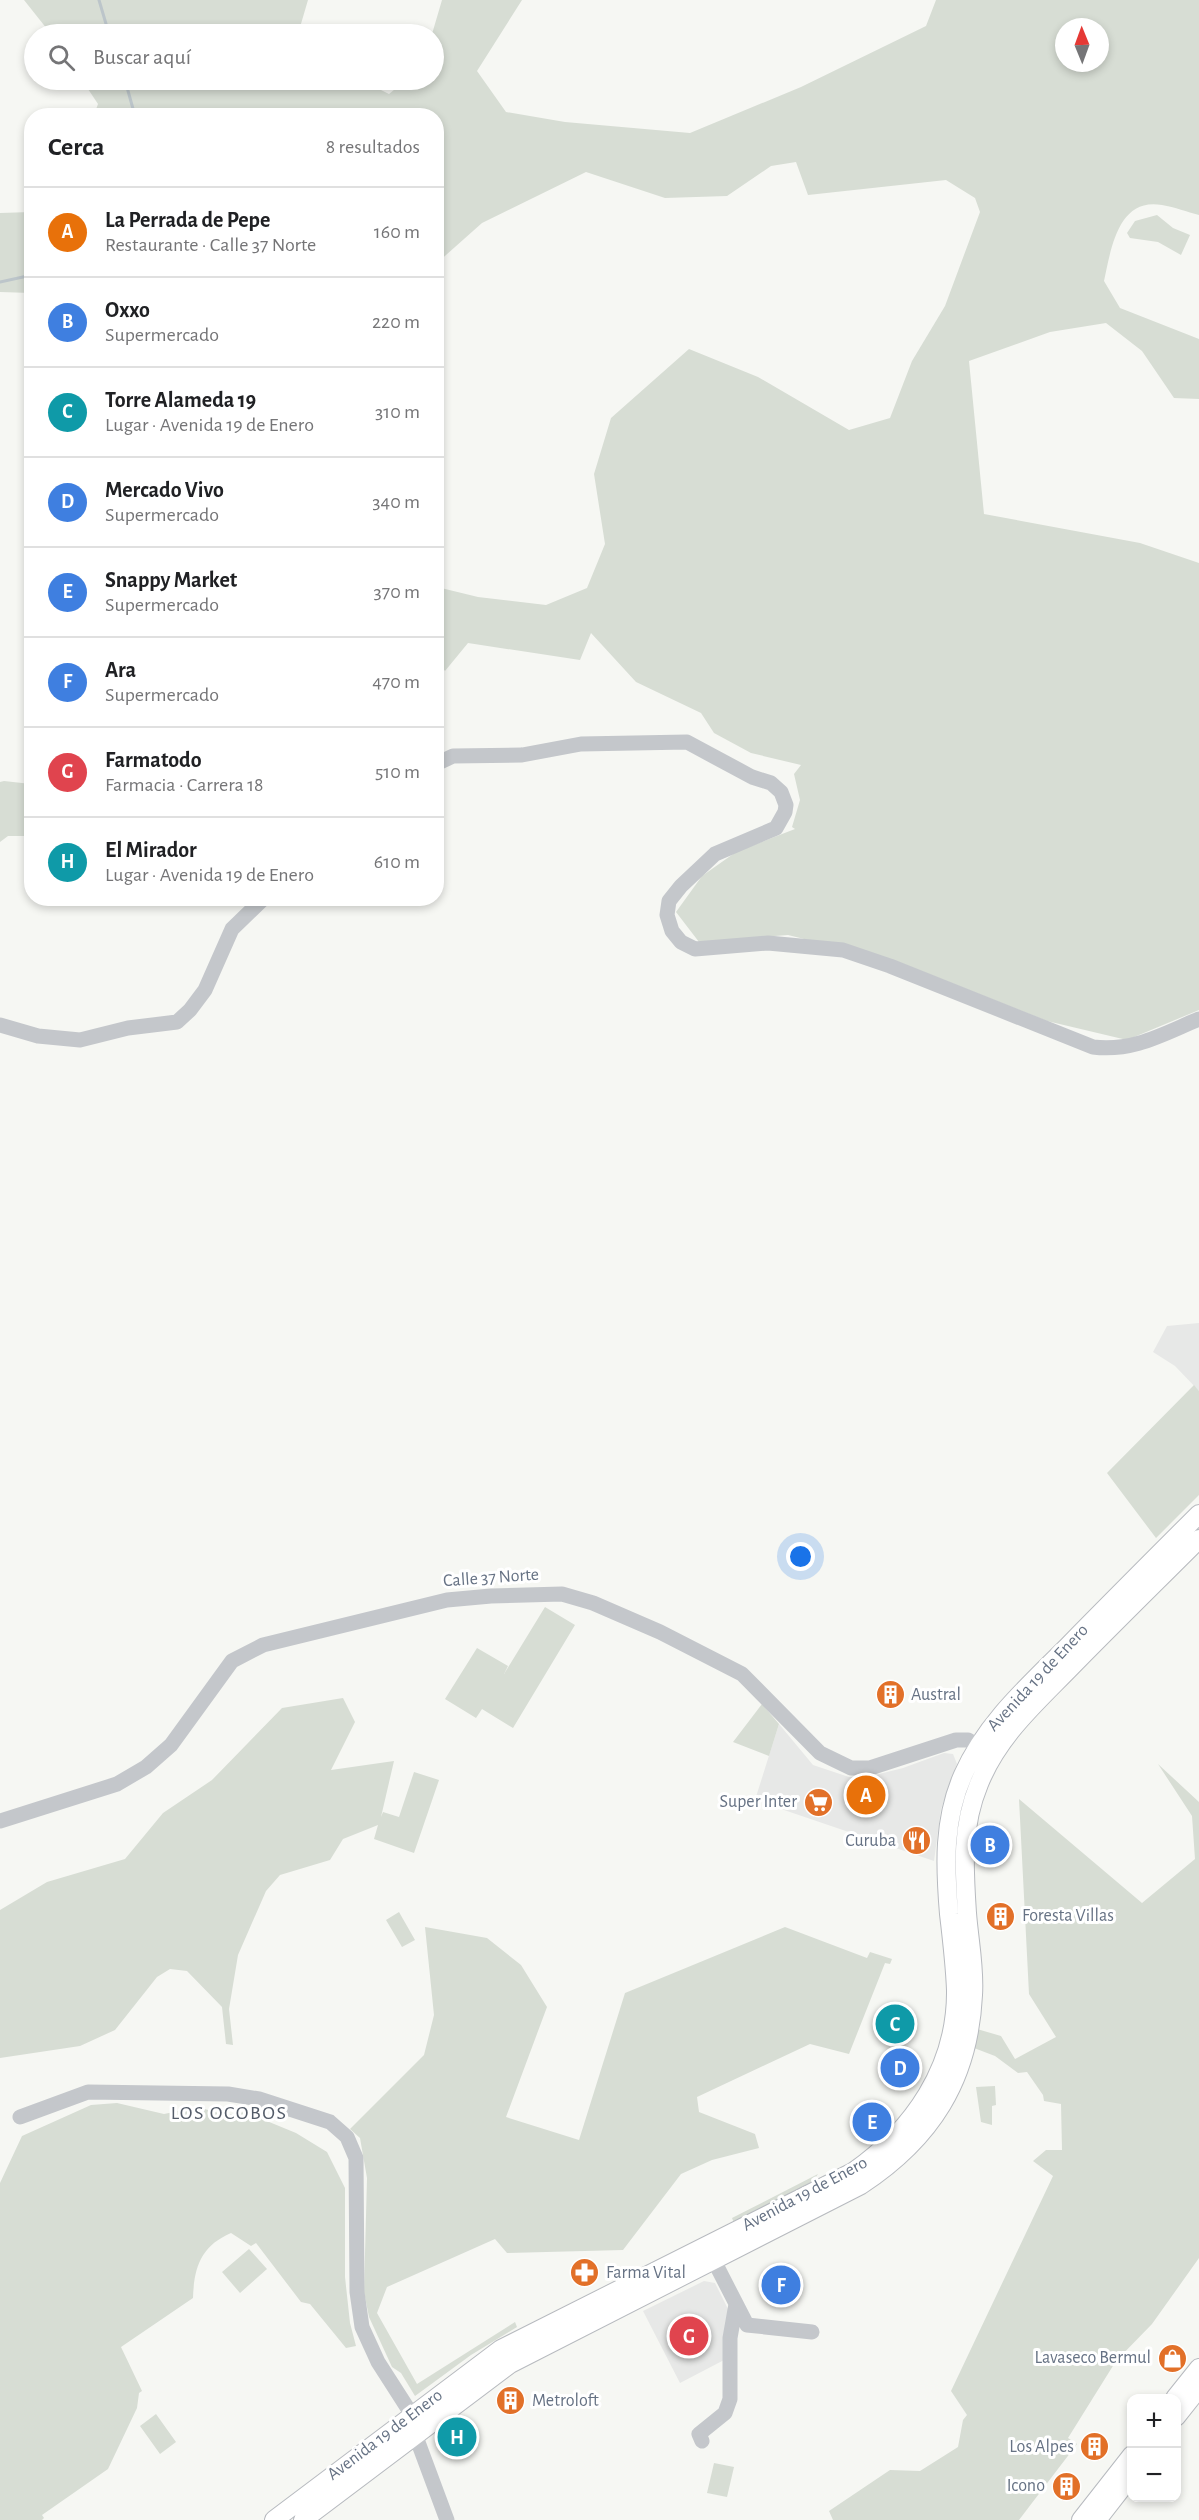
<!DOCTYPE html>
<html lang="es">
<head>
<meta charset="utf-8">
<style>
  body { margin:0; font-family:"Alegreya Sans",sans-serif; background:#f6f6f6; color:#202124 }
  .controls { position:absolute; right:18px; bottom:18px; display:grid; overflow:hidden; border-radius:12px; box-shadow:0 3px 9px #0003 }
  .controls button { width:54px; height:54px; display:grid; place-items:center; padding:0; border:0; border-bottom:2px solid #e0e0e0; background:#fff; color:#202124; font:30px sans-serif }
  .compass { position:absolute; left:1055px; top:18px; width:54px; height:54px; border-radius:50%; background:#fff; box-shadow:0 3px 9px #0003; rotate:359deg }
  .you { position:absolute; left:801px; top:1557px; width:21px; height:21px; margin:-15px; border:4px solid #fff; border-radius:50%; background:#1a73e8; box-shadow:0 0 0 9px #1a73e833 }
  .badge { display:grid; place-items:center; width:39px; height:39px; border-radius:50%; background:#e27028; color:#fff; font-size:20px; font-weight:700 }
  .pin { position:absolute; translate:-50% -50%; border:3px solid #fff; box-shadow:0 2px 6px #0006 }
  .list { margin:0; padding:0; list-style:none }
  h2 { display:flex; justify-content:space-between; align-items:center; height:78px; margin:0; padding:0 24px; font-size:26px }
  h2 small { font-size:20px; font-weight:400; color:#757577 }
  .list li { display:grid; grid-template-columns:39px 1fr auto; gap:18px; align-items:center; box-sizing:border-box; height:90px; padding:0 24px; border-top:2px solid #e0e0e0 }
  .list b { display:block; font-size:22px; white-space:nowrap }
  .list p { margin:0; font-size:20px; white-space:nowrap; color:#757577 }
  .list em { font-size:20px; font-style:normal; color:#757577 }
  .icon { flex:none; width:33px; height:33px; fill:none; stroke:currentColor; stroke-width:2; stroke-linecap:round; stroke-linejoin:round }
  .map { position:relative; flex:none; width:1199px; height:2520px; overflow:hidden }
  .search { position:absolute; background:#fff; box-shadow:0 3px 9px #0003; left:24px; top:24px; width:420px; height:66px; display:flex; align-items:center; gap:15px; box-sizing:border-box; padding:0 21px; border-radius:33px; color:#757577; font-size:22px }
  .panel { position:absolute; background:#fff; box-shadow:0 3px 9px #0003; left:24px; top:108px; width:420px; height:798px; border-radius:24px }
  .map>svg:first-child { display:block }
</style>
</head>
<body>
<div class="map">
<svg width="1199" height="2520" viewBox="0 0 1199 2520">
  <rect width="100%" height="100%" fill="#f6f7f3"/>
  <path fill="#e7e8e7" d="M1199 1323V1391L1175 1366 1153 1352 1167 1326Z
    M779 1724 813 1765 849 1777H867L903 1768 944 1753 953 1754 957 1764 941 1809 934 1861 755 1800Z
    M704 2281 715 2283 729 2311 726 2359 680 2383 643 2311Z"/>
  <path fill="#d7ddd4" fill-rule="evenodd" d="M24 0H308L298 34H51Z
    M442 0H522L477 71 506 112 565 122 690 133 801 87 926 26 936 0H1199V215C1187 212 1175 207 1162 205 1118 197 1111 249 1104 281L1120 308 1199 339V399L1174 398 1142 351 1106 323 1050 332 969 361 984 514 1140 543 1199 563V1010L1127 1040 1047 1021 901 963 788 935 699 942 676 912 702 876 736 852 795 829 792 827 800 800 794 774 801 765 751 753 714 733 701 713 636 682 591 633 580 660 468 643 445 671 437 661V587L478 597 546 605 587 588 605 544 594 474 611 418 689 349 758 377 849 430 890 418 912 361 945 306 980 212 975 198 946 180 808 195 796 162 771 166 727 196 665 198 586 172 482 223 437 263 436 116 94 115 98 104 82 80H361L389 94 406 80H434L432 34ZM1064 27H1100V63H1064Z
    M31 212V293L0 292V213Z
    M1157 215 1173 228 1190 235 1181 255 1158 242 1130 238 1127 233 1135 221Z
    M4 781 31 784V836H8L0 842V782Z
    M1194 1385 1199 1391V1495L1156 1538 1107 1473Z
    M545 1607 575 1625 513 1728 482 1709 476 1718 445 1699 477 1648 508 1666 504 1674Z
    M343 1698 355 1722 331 1770 394 1761 381 1817 383 1812 399 1817 414 1772 439 1780 414 1853 374 1839 378 1825 343 1839 330 1860 280 1875 266 1891 238 1955 229 2009 233 2045 226 2044 222 2007 187 1971 170 1969 157 1977 115 2030 80 2046 0 2058V1910L47 1882 125 1859 163 1813 212 1780 282 1708Z
    M762 1704 779 1724 769 1756 733 1742Z
    M1158 1764 1199 1802V2258L1152 2324 1116 2361 1068 2438 1077 2444 1019 2520H833L829 2511 890 2470 920 2471 958 2447 963 2420 967 2415 951 2391 1053 2176 1033 2161 1046 2150H1062L1061 2104 1044 2101 1043 2095 1027 2072 1018 2073 995 2056 974 2048 977 2029 1001 2036 1015 2059 1056 2037 1029 1994 1019 1799 1142 1903 1195 1859 1192 1816Z
    M399 1912 415 1940 402 1947 386 1920Z
    M425 1927 487 1938 521 1965 547 2007 506 2117 579 2140 625 1993 785 1927 867 1958 870 1952 892 1959 890 1964 885 1963 849 2054 810 2044 697 2097 699 2112 755 2134 759 2148 712 2160 681 2174 623 2250 507 2253 495 2239 387 2287 377 2313 417 2384 515 2322 517 2327 471 2355 415 2396 401 2373 392 2367 369 2317 364 2292 367 2178 360 2138 350 2129 424 2055 434 2015Z
    M995 2086 996 2105 992 2106V2125L981 2122 976 2087Z
    M117 2103 164 2114 198 2107 225 2115 245 2112 296 2133 327 2152 345 2188V2277L350 2323 356 2346 346 2348 310 2304 301 2302 256 2243 251 2246 231 2233C201 2246 194 2267 193 2298L121 2347 142 2391 139 2393 137 2408 108 2469 42 2515 44 2518 42 2520H0V2183L22 2136 91 2105Z
    M818 2174 813 2181 734 2223 732 2218Z
    M249 2249 267 2269 240 2293 222 2272Z
    M156 2414 176 2442 160 2454 140 2426Z
    M714 2463 734 2467 727 2497 707 2493Z"/>
  <g fill="none" stroke-linecap="round" stroke-linejoin="round">
    <path stroke="#bcc5ca" stroke-width="3" d="M99 0 109 34
      M125 80 135 116
      M0 282 32 275"/>
    <defs>
      <path id="major" d="M1175 2398 1199 2368
        M1176 2417 1199 2388
        M274 2520 501 2349 853 2172C913 2130 957 2067 956 1990 955 1965 952 1939 949 1914 945 1866 943 1820 963 1775 986 1723 1028 1686 1068 1646 1111 1602 1155 1558 1199 1514
        M303 2520 510 2364 861 2185C931 2139 969 2080 973 1995 975 1968 969 1940 967 1913 964 1868 961 1827 979 1784 998 1736 1036 1703 1071 1667 1113 1624 1156 1582 1199 1539
        M1081 2520 1132 2455
        M1097 2520 1132 2475"/>
    </defs>
    <use href="#major" stroke="#b7babf" stroke-width="20"/>
    <path stroke="#c4c7cb" stroke-width="15" d="M436 764 453 756 522 755 581 744 687 742 752 777 771 783 781 792 786 805 785 812 776 828 715 854 681 886 669 901 667 915 672 931 681 942 695 949 768 943 843 950 890 966 1093 1047C1133 1052 1163 1034 1199 1019
      M0 1025 38 1036 80 1040 128 1028 177 1022 190 1010 205 990 232 929 264 898
      M0 1821 117 1784 146 1767 171 1745 232 1661 263 1645 447 1600 491 1596 562 1594 593 1603 660 1632 742 1674 820 1753 851 1768H870L956 1740H968L988 1752
      M20 2117 88 2092 228 2094 259 2099 330 2122 347 2137 356 2158 357 2292 362 2327 378 2362 412 2415 415 2434 447 2520
      M709 2251 747 2325 812 2332
      M702 2441 699 2434 725 2413 730 2399V2338L736 2304"/>
    <use href="#major" stroke="#fff" stroke-width="18"/>
  </g>
  <defs>
    <symbol id="building-disc" viewBox="-11 -11 22 22"><circle r="9.5" fill="#e27028" stroke="#fff"/><path d="M-4-6H4V6H1V3H-1V6H-4ZM-2.5-4.3h1.7v1.8h-1.7ZM.8-4.3h1.7v1.8H.8ZM-2.5-1h1.7V.8h-1.7ZM.8-1h1.7V.8H.8Z" fill="#fff"/></symbol>
    <symbol id="supermarket-disc" viewBox="-11 -11 22 22"><circle r="9.5" fill="#e27028" stroke="#fff"/><path d="M-6-5.5h2.5l.6 2H6L4.5 2H-2.5L-4.4-4H-6ZM-1.5 3.2a1.3 1.3 0 1 0 .1 0ZM3 3.2a1.3 1.3 0 1 0 .1 0Z" fill="#fff"/></symbol>
    <symbol id="restaurant-disc" viewBox="-11 -11 22 22"><circle r="9.5" fill="#e27028" stroke="#fff"/><path d="M-5-6h1v4h1v-4h1v4h1v-4h1v5L-1.5 .5V6h-2V.5L-5-1ZM5-6V6H3V1.5H1.5Q1.5-4 5-6Z" fill="#fff"/></symbol>
    <symbol id="pharmacy-disc" viewBox="-11 -11 22 22"><circle r="9.5" fill="#e27028" stroke="#fff"/><path d="M-2-6h4v4h4v4h-4v4h-4v-4h-4v-4h4Z" fill="#fff"/></symbol>
    <symbol id="shop-disc" viewBox="-11 -11 22 22"><circle r="9.5" fill="#e27028" stroke="#fff"/><path d="M-5-2.5h2.3a2.7 3.5 0 0 1 5.4 0H5L5.5 6h-11ZM-1.5-2.5h3a1.5 2.3 0 0 0-3 0Z" fill="#fff"/></symbol>
  </defs>
  <g fill-rule="evenodd">
    <use href="#building-disc" x="874" y="1678" width="33" height="33"/>
    <use href="#supermarket-disc" x="802" y="1786" width="33" height="33"/>
    <use href="#restaurant-disc" x="900" y="1824" width="33" height="33"/>
    <use href="#building-disc" x="984" y="1900" width="33" height="33"/>
    <use href="#pharmacy-disc" x="568" y="2256" width="33" height="33"/>
    <use href="#shop-disc" x="1156" y="2342" width="33" height="33"/>
    <use href="#building-disc" x="494" y="2384" width="33" height="33"/>
    <use href="#building-disc" x="1078" y="2430" width="33" height="33"/>
    <use href="#building-disc" x="1050" y="2470" width="33" height="33"/>
  </g>
  <g text-anchor="middle" dominant-baseline="central" stroke-width="6" stroke-linejoin="round" paint-order="stroke">
    <g font-size="18" fill="#667284" stroke="#fff">
      <text transform="translate(491 1578) rotate(-4)">Calle 37 Norte</text>
      <text transform="translate(1038 1678) rotate(-47)">Avenida 19 de Enero</text>
      <text transform="translate(805 2194) rotate(-28)">Avenida 19 de Enero</text>
      <text transform="translate(385 2435) rotate(-37)">Avenida 19 de Enero</text>
    </g>
    <g font-size="18" fill="#667284" stroke="#fff" text-anchor="end">
      <text x="911" y="1695" text-anchor="start">Austral</text>
      <text x="797" y="1802">Super Inter</text>
      <text x="896" y="1841">Curuba</text>
      <text x="1022" y="1916" text-anchor="start">Foresta Villas</text>
      <text x="606" y="2273" text-anchor="start">Farma Vital</text>
      <text x="1151" y="2358">Lavaseco Bermul</text>
      <text x="532" y="2401" text-anchor="start">Metroloft</text>
      <text x="1074" y="2447">Los Alpes</text>
      <text x="1045" y="2486">Icono</text>
    </g>
    <g font-size="20" letter-spacing="1.5" fill="#545c69" stroke="#fff">
      <text x="229" y="2113">LOS OCOBOS</text>
    </g>
  </g>
</svg>
<div class="controls">
<button>+</button>
<button>−</button>
</div>
<svg class="compass" viewBox="-18 -18 36 36"><path d="M0-13l5 13h-10z" fill="#e53935"/><path d="M0 13l5-13h-10z" fill="#757577"/></svg>
<div class="you"></div>
<div class="pin badge" style="left:866px;top:1795px;background:#e8710a">A</div>
<div class="pin badge" style="left:990px;top:1845px;background:#3f7fe0">B</div>
<div class="pin badge" style="left:895px;top:2024px;background:#0f9aa8">C</div>
<div class="pin badge" style="left:900px;top:2068px;background:#3f7fe0">D</div>
<div class="pin badge" style="left:872px;top:2122px;background:#3f7fe0">E</div>
<div class="pin badge" style="left:781px;top:2285px;background:#3f7fe0">F</div>
<div class="pin badge" style="left:689px;top:2336px;background:#e0444e">G</div>
<div class="pin badge" style="left:457px;top:2437px;background:#0f9aa8">H</div>
<div class="search"><svg class="icon" aria-label="search" viewBox="0 0 24 24"><circle cx="10" cy="10" r="6"/><path d="M15 15l6 6"/></svg>Buscar aquí</div>
<section class="panel">
<h2>Cerca<small>8 resultados</small></h2>
<ul class="list">
<li><span class="badge" style="background:#e8710a">A</span><div><b>La Perrada de Pepe</b><p>Restaurante · Calle 37 Norte</p></div><em>160 m</em></li>
<li><span class="badge" style="background:#3f7fe0">B</span><div><b>Oxxo</b><p>Supermercado</p></div><em>220 m</em></li>
<li><span class="badge" style="background:#0f9aa8">C</span><div><b>Torre Alameda 19</b><p>Lugar · Avenida 19 de Enero</p></div><em>310 m</em></li>
<li><span class="badge" style="background:#3f7fe0">D</span><div><b>Mercado Vivo</b><p>Supermercado</p></div><em>340 m</em></li>
<li><span class="badge" style="background:#3f7fe0">E</span><div><b>Snappy Market</b><p>Supermercado</p></div><em>370 m</em></li>
<li><span class="badge" style="background:#3f7fe0">F</span><div><b>Ara</b><p>Supermercado</p></div><em>470 m</em></li>
<li><span class="badge" style="background:#e0444e">G</span><div><b>Farmatodo</b><p>Farmacia · Carrera 18</p></div><em>510 m</em></li>
<li><span class="badge" style="background:#0f9aa8">H</span><div><b>El Mirador</b><p>Lugar · Avenida 19 de Enero</p></div><em>610 m</em></li>
</ul>
</section>
</div>
</body>
</html>
